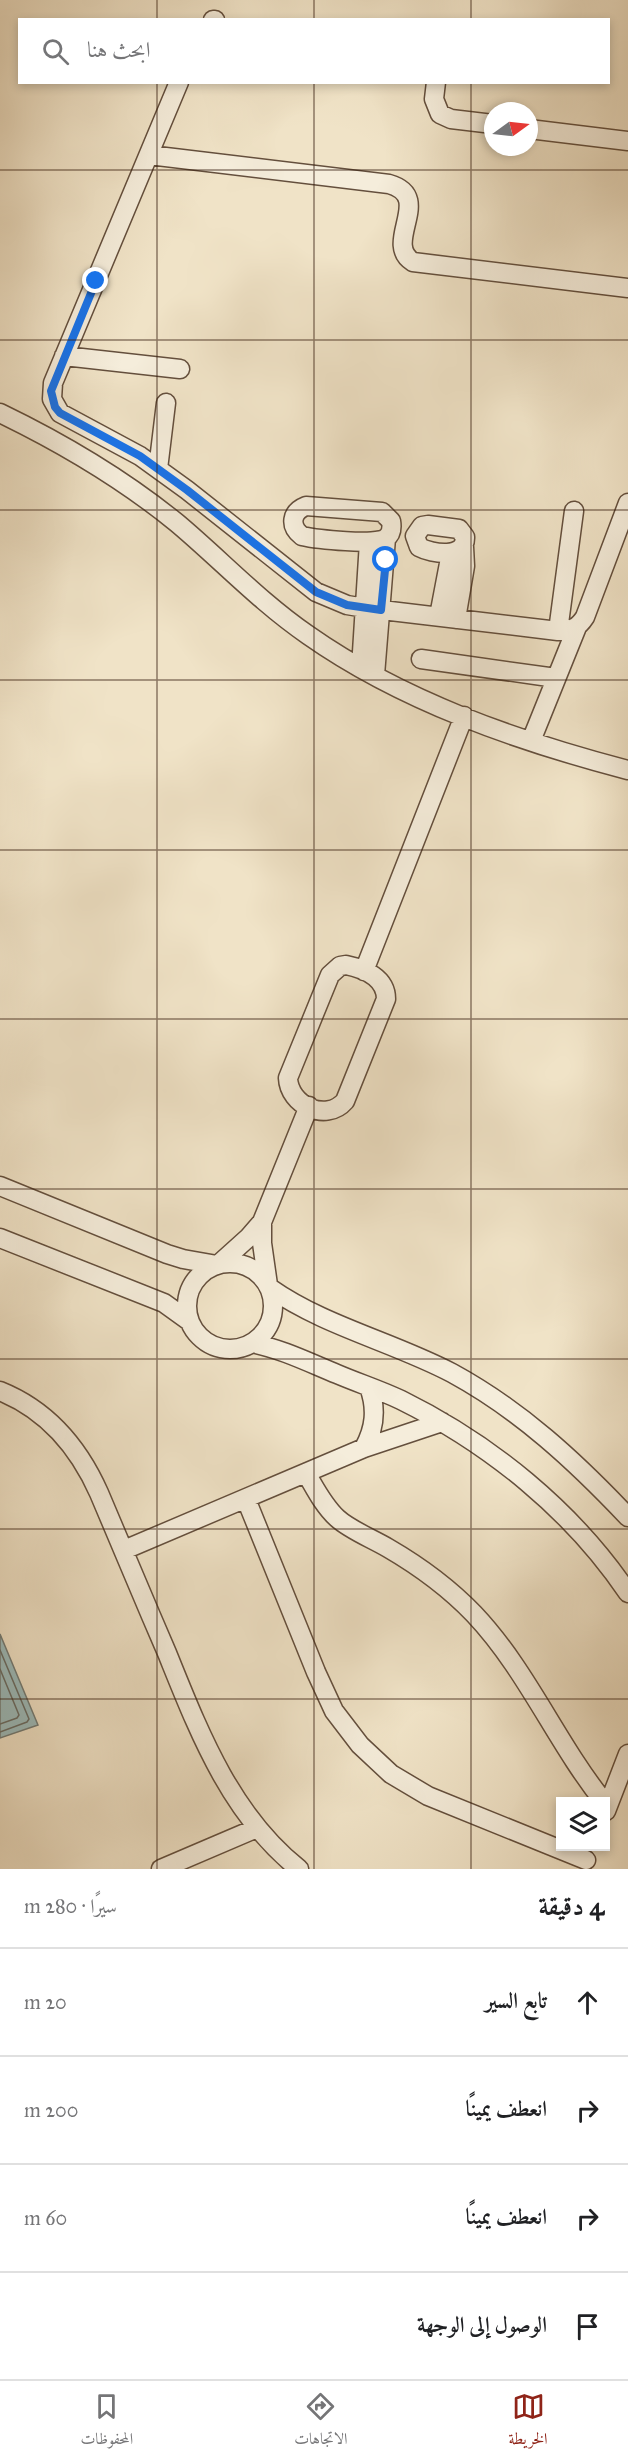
<!DOCTYPE html>
<html lang="ar">
<head>
<meta charset="utf-8">
<style>
  body { margin:0; font-family:"IM FELL Great Primer",Amiri,serif; background:#f2f2f2; color:#202124; direction:rtl }
  .controls { position:absolute; right:18px; bottom:18px; display:grid; overflow:hidden; border-radius:0px; box-shadow:0 3px 9px #0003 }
  .controls button { width:54px; height:54px; display:grid; place-items:center; padding:0; border:0; border-bottom:2px solid #e0e0e0; background:#fff; color:#202124; font:30px sans-serif }
  .compass { position:absolute; left:484px; top:102px; width:54px; height:54px; border-radius:50%; background:#fff; box-shadow:0 3px 9px #0003; rotate:75deg }
  .stop { position:absolute; width:18px; height:18px; margin:-14px; border:4px solid #1a73e8; border-radius:50%; background:#fff }
  .stop.end { background:#1a73e8; border-color:#fff; box-shadow:0 2px 6px #0008 }
  .list { margin:0; padding:0; list-style:none }
  h2 { display:flex; justify-content:space-between; align-items:center; height:78px; margin:0; padding:0 24px; font-size:26px }
  h2 small { font-size:20px; font-weight:400; color:#757577 }
  .list li { display:grid; grid-template-columns:39px 1fr auto; gap:18px; align-items:center; box-sizing:border-box; height:108px; padding:0 24px; border-top:2px solid #e0e0e0 }
  .list b { display:block; font-size:22px; white-space:nowrap }
  .list em { font-size:20px; font-style:normal; color:#757577 }
  .icon { flex:none; width:33px; height:33px; fill:none; stroke:currentColor; stroke-width:2; stroke-linecap:round; stroke-linejoin:round }
  .map { position:relative; flex:none; width:628px; height:1869px; overflow:hidden; direction:ltr }
  .search { position:absolute; background:#fff; box-shadow:0 3px 9px #0003; left:18px; right:18px; top:18px; height:66px; display:flex; align-items:center; gap:15px; box-sizing:border-box; padding:0 21px; border-radius:0px; color:#757577; font-size:22px }
  .sheet { height:510px; background:#fff }
  nav { display:flex; justify-content:space-around; align-items:center; box-sizing:border-box; height:84px; border-top:2px solid #e0e0e0; background:#fff; font-size:16px; color:#757577 }
  nav a { display:grid; justify-items:center; gap:3px }
  nav .on { color:#8f2418 }
  .map>svg:first-child { display:block }
</style>
</head>
<body>
<div class="map">
<svg width="628" height="1869" viewBox="0 0 628 1869">
  <rect width="100%" height="100%" fill="#f0e3c7"/>
  <filter id="stains"><feTurbulence type="fractalNoise" baseFrequency=".00333" numOctaves="4"/><feColorMatrix values="0 0 0 0 .2 0 0 0 0 .09 0 0 0 0 .02 0 0 0 .5 -.17"/></filter>
  <radialGradient id="worn" r=".72"><stop offset=".6" stop-color="#630" stop-opacity="0"/><stop offset="1" stop-color="#630" stop-opacity=".3"/></radialGradient>
  <path fill="#9dbdbd" stroke="#747d77" stroke-width="1.5" d="M0 1634 38 1725 0 1738Z"/>
  <g fill="none" stroke-linecap="round" stroke-linejoin="round">
    <path stroke="#6a6e66" stroke-width="1.5" d="M0 1650 29 1719 27 1722 0 1732
      M0 1669 19 1715 17 1718 0 1724"/>
    <defs>
      <path id="minor" d="M213 20H215
        M179 82 53 383 52 399 60 413 140 456 187 490 316 592 347 605 365 608 558 631C571 631 578 628 585 617L628 503
        M436 82 434 99 440 114 451 119 493 124
        M529 129 628 141
        M149 155 389 184C435 197 382 243 413 262L628 288
        M64 356 180 369
        M0 413C62 443 123 479 177 523 221 560 260 602 308 635 402 701 517 741 628 770
        M158 469 166 403
        M306 506 382 512 391 521C392 527 392 534 386 538 378 546 315 539 302 536 289 526 291 512 306 506Z
        M428 525 459 529 465 537C466 559 432 554 419 547L415 536 422 526Z
        M439 616 451 553
        M456 619 465 566 464 547
        M558 631 574 511
        M421 659 556 678
        M361 668 369 542
        M375 675 386 538
        M531 741 577 627
        M346 965C365 969 386 978 386 999L345 1101C326 1123 289 1105 288 1078L330 975 340 966Z
        M364 971 464 716
        M0 1186 167 1254 183 1259 217 1265
        M262 1222V1243L268 1285
        M0 1238 164 1303 189 1321
        M187 1306a43 43 0 1 1 86 0a43 43 0 1 1-86 0Z
        M219 1264 249 1237 262 1222 309 1106
        M270 1288C324 1326 393 1342 452 1373 520 1410 575 1461 628 1517
        M252 1343C282 1349 310 1363 337 1374 358 1383 380 1390 401 1400 490 1444 572 1510 628 1593
        M0 1391C47 1410 79 1448 99 1493 122 1547 144 1600 167 1653 199 1732 230 1814 299 1869
        M364 1448C375 1428 377 1409 369 1387
        M306 1473C315 1488 323 1505 337 1518 350 1530 371 1538 388 1548 419 1566 449 1588 474 1614 527 1670 556 1742 604 1802
        M246 1499 316 1672 334 1711 360 1745 391 1774 428 1796 586 1860
        M124 1550 364 1448 442 1422
        M606 1811 628 1754
        M161 1869 257 1828"/>
    </defs>
    <use href="#minor" stroke="#644f3d" stroke-width="21"/>
    <use href="#minor" stroke="#f5eddb" stroke-width="18"/>
  </g>
  <g fill="none" stroke-linecap="round" stroke-linejoin="round">
    <path stroke="#1a73e8" stroke-width="8" d="M96 281 51 391 55 407 60 413 140 456 187 490 316 592 347 605 381 610 386 560"/>
  </g>
  <path fill="none" stroke="#361e0f" stroke-width="1.5" stroke-opacity="0.55" d="M157 0V20M314 0V20M471 0V20M157 82V1869M314 82V1869M471 82V1869M0 170H628M0 340H628M0 510H628M0 680H628M0 850H628M0 1019H628M0 1189H628M0 1359H628M0 1529H628M0 1699H628"/>
  <rect width="100%" height="100%" filter="url(#stains)"/>
  <rect width="100%" height="100%" fill="url(#worn)"/>
</svg>
<div class="controls">
<button><svg class="icon" aria-label="layers" viewBox="0 0 24 24"><path d="M12 4l9 5-9 5-9-5zM3 14l9 5 9-5"/></svg></button>
</div>
<svg class="compass" viewBox="-18 -18 36 36"><path d="M0-13l5 13h-10z" fill="#e53935"/><path d="M0 13l5-13h-10z" fill="#757577"/></svg>
<div class="stop" style="left:386px;top:560px"></div>
<div class="stop end" style="left:96px;top:281px"></div>
<div class="search"><svg class="icon" aria-label="search" viewBox="0 0 24 24"><circle cx="10" cy="10" r="6"/><path d="M15 15l6 6"/></svg>ابحث هنا</div>
</div>
<section class="sheet">
<h2>4 دقيقة<small>سيرًا · 280 m</small></h2>
<ul class="list">
<li><svg class="icon" aria-label="ahead" viewBox="0 0 24 24"><path d="M12 20V5M6 11l6-6 6 6"/></svg><div><b>تابع السير</b></div><em>20 m</em></li>
<li><svg class="icon" aria-label="right" viewBox="0 0 24 24"><path d="M7 20v-9h11M14 6l5 5-5 5"/></svg><div><b>انعطف يمينًا</b></div><em>200 m</em></li>
<li><svg class="icon" aria-label="right" viewBox="0 0 24 24"><path d="M7 20v-9h11M14 6l5 5-5 5"/></svg><div><b>انعطف يمينًا</b></div><em>60 m</em></li>
<li><svg class="icon" aria-label="arrive" viewBox="0 0 24 24"><path d="M6 21V4h12l-3 4 3 4H6"/></svg><div><b>الوصول إلى الوجهة</b></div></li>
</ul>
</section>
<nav>
<a class="on"><svg class="icon" aria-label="map" viewBox="0 0 24 24"><path d="M3 6l6-2 6 2 6-2v14l-6 2-6-2-6 2zM9 4v14M15 6v14"/></svg>الخريطة</a>
<a><svg class="icon" aria-label="directions" viewBox="0 0 24 24"><path d="M12 3l9 9-9 9-9-9zM9 14v-3h6M13 9l2 2-2 2"/></svg>الاتجاهات</a>
<a><svg class="icon" aria-label="saved" viewBox="0 0 24 24"><path d="M7 4h10v16l-5-4-5 4z"/></svg>المحفوظات</a>
</nav>
</body>
</html>
